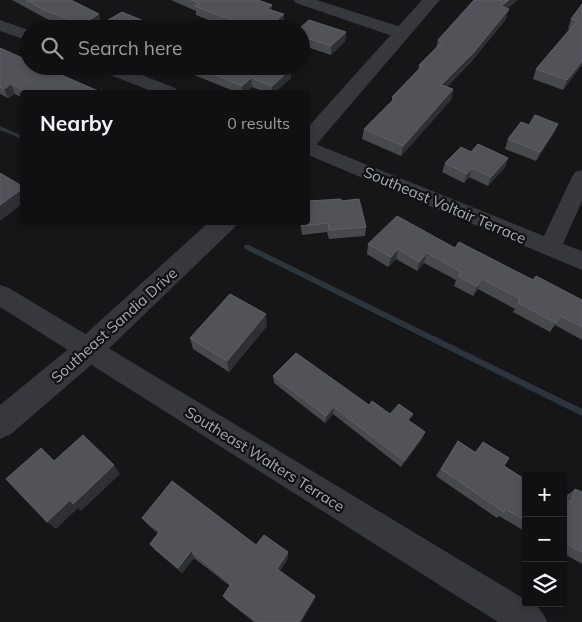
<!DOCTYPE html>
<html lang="en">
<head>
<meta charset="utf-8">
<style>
  body { margin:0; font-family:Mulish,sans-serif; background:#19191b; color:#f1f3f6 }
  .controls { position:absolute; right:15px; bottom:15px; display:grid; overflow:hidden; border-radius:5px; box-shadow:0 2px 8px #0003 }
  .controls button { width:45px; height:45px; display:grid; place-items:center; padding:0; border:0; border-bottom:1px solid #303032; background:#101012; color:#f1f3f6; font:25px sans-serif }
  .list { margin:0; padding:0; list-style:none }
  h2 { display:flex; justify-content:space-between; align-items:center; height:65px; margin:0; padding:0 20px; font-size:21px }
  h2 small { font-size:16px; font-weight:400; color:#9c9d9f }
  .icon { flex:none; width:28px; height:28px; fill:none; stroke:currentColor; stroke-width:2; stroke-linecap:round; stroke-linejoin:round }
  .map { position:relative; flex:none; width:582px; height:622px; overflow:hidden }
  .search { position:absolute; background:#101012; box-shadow:0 2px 8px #0003; left:20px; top:20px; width:290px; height:55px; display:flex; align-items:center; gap:12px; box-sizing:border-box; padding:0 18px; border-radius:28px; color:#9c9d9f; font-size:19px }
  .panel { position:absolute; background:#101012; box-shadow:0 2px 8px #0003; left:20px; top:90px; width:290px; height:135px; border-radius:5px }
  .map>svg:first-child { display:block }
</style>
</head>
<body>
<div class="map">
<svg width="582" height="622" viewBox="0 0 582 622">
  <rect width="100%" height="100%" fill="#161618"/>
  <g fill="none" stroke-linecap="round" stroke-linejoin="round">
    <path fill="#2c353c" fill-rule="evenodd" d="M0 126 22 136V139L0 130Z
      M245 245H249L582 409V416L245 249 244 247Z"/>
    <path fill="#37383d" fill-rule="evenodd" d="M293 0H317L407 29 409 33 407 37H395L296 3Z
      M0 20 29 30V41L0 31Z
      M94 66H119L175 88 178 92H154L97 70Z
      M308 141 544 236 572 177 575 172 582 170V201L563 244 582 251V270L308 155Z
      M0 285 9 288 526 600V603C538 603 543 612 547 622H498L0 307Z"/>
    <path fill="#37383d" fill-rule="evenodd" d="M422 0H440L316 145 308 147V127Z
      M209 222H237L234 228 98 359 11 434 0 439V405L78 341Z"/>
  </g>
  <path fill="#47494d" d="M12 0H71L101 23 92 29H74L47 19Z
    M171 0H258L272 5V10L284 24 278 29H232L216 23 196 15V11Z
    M474 0H518L508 8 506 19 471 62 447 87 453 89 451 100 401 156 362 139 364 129 392 101V97L418 71 419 65 436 48 438 40Z
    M582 4V65L563 90 533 79 536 69 570 29H568L571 19Z
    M301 29 346 32 345 41 331 55 301 45Z
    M0 48 74 81 98 91 107 92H22V98L15 94 8 98 0 94Z
    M172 66H284L291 78 275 92H265L252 87 246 92H236Z
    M558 124 554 133 536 161 505 149 508 139 529 125Z
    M471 152 508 158 505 167 488 186 469 177 464 183 442 172 445 163Z
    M341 201 366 227 365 236 329 239 327 232 302 235 300 222H308Z
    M368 244 455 248 582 300V340L555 325 550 332 513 312 515 309 478 289 473 296 454 286 456 280 424 263 417 271 396 259 388 267 367 254Z
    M267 326 229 372 193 349 190 338Z
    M273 376 369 405 390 414 410 421 425 432 422 439 401 467 333 414 325 423 274 383Z
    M458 441 475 452 483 442 504 466 526 480V532L499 516 497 518 436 476Z
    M575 489 582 492V564L563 553V498L565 499 566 496Z
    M142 518 256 545 288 558 280 571 315 596 314 600 301 622H254L226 600 223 596 230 586 194 558 182 573 155 550 150 544 158 533 148 525Z"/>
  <path fill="#2f3033" d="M509 0H518L498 16 501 6Z
    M272 5V14L267 9Z
    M509 9 506 19 471 62 439 95 441 85Z
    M99 14 101 23 92 29H84L82 24Z
    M284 14V24L278 29H266Z
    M151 24 152 29H145V28Z
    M346 32 345 41 331 55V46Z
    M582 61V65L563 90 567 80Z
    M291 69V78L275 92H272V86Z
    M251 78 252 87 246 92H242V86Z
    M11 84 15 94 8 98 4 89Z
    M453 89 451 100 401 156 403 146Z
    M558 124 554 133 536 161 540 152Z
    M508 158 505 167 488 186 491 177Z
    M472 168 469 177 464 183 467 174Z
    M22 189V204L0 221V205Z
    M398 249 396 259 388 267 391 257Z
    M427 253 424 263 417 271 419 262Z
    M482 279 478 289 473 296 477 287Z
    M266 314 267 326 229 372 227 361Z
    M334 407 333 414 325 423 326 416Z
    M425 432 422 439 401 467 404 461Z
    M114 465 120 474 81 511 78 508 56 529 47 522 70 500Z
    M191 551 194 558 182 573 178 568Z
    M288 552V558L278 574 277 569Z
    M315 596 314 600 301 622H299Z"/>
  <path fill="#525359" stroke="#5f6168" d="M26 0H71L99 14 82 24 44 10Z
    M191 0H258L272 5 267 9 284 14 266 29H259L215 14 195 6 199 3Z
    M474 0H509L501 6 509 9 474 52 441 85 453 89 403 146 364 129 395 98 392 97 422 66 419 65 442 42 438 40Z
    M582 4V61L567 80 536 69 577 21 571 19Z
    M122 12 151 24 145 28 146 29H100L96 27Z
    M309 20 346 32 331 46 301 36V29H299Z
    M0 48 29 61V66H41L98 91 101 90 107 92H27L11 84 4 89 0 87Z
    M193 66H284L291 69 272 86 251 78 242 86Z
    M535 115 558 124 540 152 508 139 521 122 529 125Z
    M478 144 508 158 491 177 472 168 467 174 445 163 461 147 471 152Z
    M0 173 22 186V189L0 205Z
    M341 199V201L359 199 366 227 329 230 328 223 302 226 301 222H308V201Z
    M397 216 455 248 459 242 533 280 536 276 582 300V327L560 316 556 323 518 303 520 299 482 279 477 287 458 276 461 272 427 253 419 262 398 249 391 257 368 244Z
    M230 294 266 314 227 361 190 338Z
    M296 353 369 405 372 401 390 414 399 404 413 414 408 420 425 432 404 461 334 407 326 416 273 376Z
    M83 435 114 465 73 504 70 500 47 522 6 479 41 448 54 461Z
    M458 441 476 453 483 442 509 458 504 466 526 480V521L505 509 504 512 441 469Z
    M172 481 256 545 264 535 288 552 277 569 315 596 299 622H257L223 596 231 584 191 551 178 568 150 544 160 531 142 518Z
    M575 489 582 492V552L563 542V498L571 502Z"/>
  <g text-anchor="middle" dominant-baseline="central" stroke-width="4.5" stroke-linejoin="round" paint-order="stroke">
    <g font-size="15" fill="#a8adb8" stroke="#111113">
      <text transform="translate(445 205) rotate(23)">Southeast Voltair Terrace</text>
      <text transform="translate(114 325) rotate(-42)">Southeast Sandia Drive</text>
      <text transform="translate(265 459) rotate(32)">Southeast Walters Terrace</text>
    </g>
  </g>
</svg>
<div class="controls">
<button>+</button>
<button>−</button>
<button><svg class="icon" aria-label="layers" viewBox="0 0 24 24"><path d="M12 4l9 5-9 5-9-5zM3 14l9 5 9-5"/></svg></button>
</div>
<div class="search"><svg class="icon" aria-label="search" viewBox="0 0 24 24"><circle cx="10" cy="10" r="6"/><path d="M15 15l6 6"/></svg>Search here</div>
<section class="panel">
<h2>Nearby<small>0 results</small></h2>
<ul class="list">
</ul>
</section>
</div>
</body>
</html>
